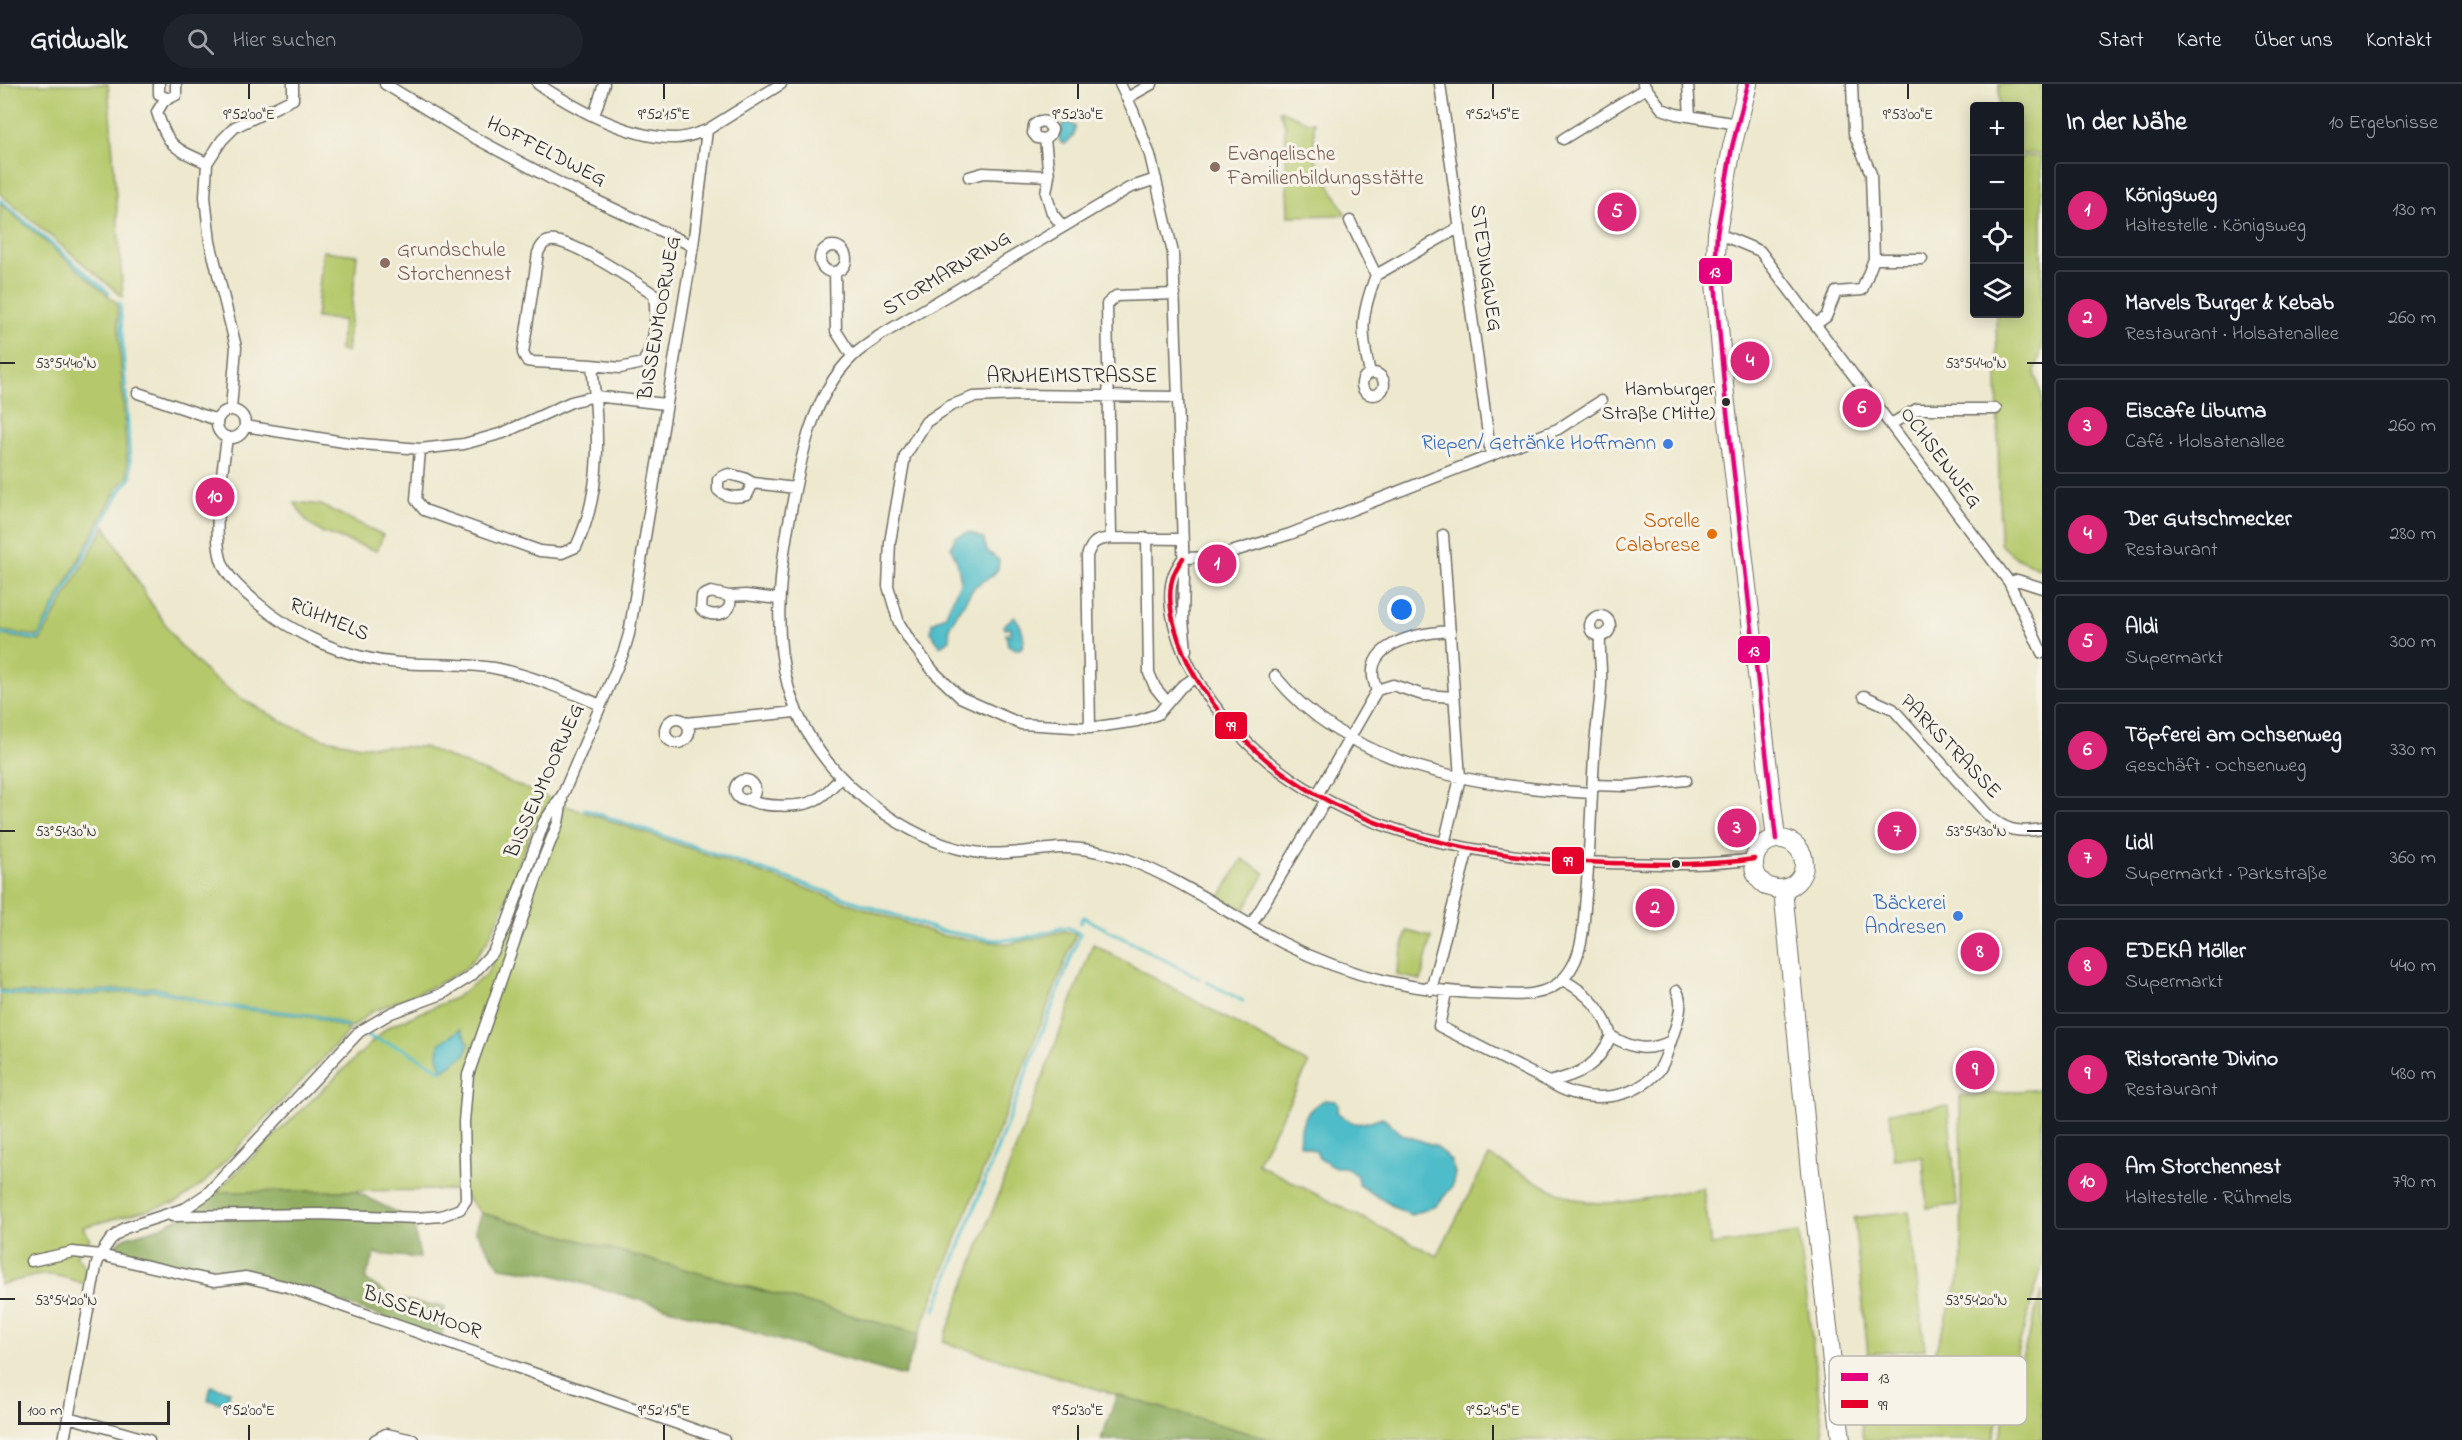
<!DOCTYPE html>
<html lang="de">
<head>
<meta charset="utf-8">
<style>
  body { margin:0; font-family:"Indie Flower",sans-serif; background:#20242c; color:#f1f3f6 }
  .controls { position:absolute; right:18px; top:18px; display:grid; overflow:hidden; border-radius:6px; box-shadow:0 3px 15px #0003 }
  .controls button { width:54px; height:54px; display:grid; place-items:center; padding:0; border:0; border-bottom:2px solid #363941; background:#171b24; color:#f1f3f6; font:30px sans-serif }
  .scale { position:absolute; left:18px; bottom:15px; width:152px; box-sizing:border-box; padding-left:6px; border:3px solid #2b2b2b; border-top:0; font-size:16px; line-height:21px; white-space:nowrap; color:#2b2b2b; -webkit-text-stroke:4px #f7f3e8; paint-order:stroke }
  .you { position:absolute; left:1402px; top:526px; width:21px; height:21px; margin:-15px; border:4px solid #fff; border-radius:50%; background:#1a73e8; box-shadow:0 0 0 9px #1a73e833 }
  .badge { display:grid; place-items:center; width:39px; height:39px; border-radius:50%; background:#db2777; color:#fff; font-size:20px; font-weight:700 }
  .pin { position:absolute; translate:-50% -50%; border:3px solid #fff; box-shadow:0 2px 6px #0006 }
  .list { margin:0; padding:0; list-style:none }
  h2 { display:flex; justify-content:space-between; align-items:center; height:78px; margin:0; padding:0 24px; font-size:26px }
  h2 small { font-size:20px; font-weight:400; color:#9ea1a6 }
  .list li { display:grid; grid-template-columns:39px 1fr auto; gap:18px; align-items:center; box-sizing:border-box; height:96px; margin:0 12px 12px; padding:0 12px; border:2px solid #363941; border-radius:6px }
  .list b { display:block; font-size:22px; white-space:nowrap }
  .list p { margin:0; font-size:20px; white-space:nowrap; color:#9ea1a6 }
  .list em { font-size:20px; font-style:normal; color:#9ea1a6 }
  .icon { flex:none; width:33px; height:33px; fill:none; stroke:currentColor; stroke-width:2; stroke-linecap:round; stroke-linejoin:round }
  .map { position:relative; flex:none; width:2042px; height:1356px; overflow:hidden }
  header { display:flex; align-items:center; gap:36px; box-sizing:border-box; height:84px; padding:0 30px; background:#171b24; border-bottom:2px solid #363941 }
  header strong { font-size:28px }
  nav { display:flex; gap:33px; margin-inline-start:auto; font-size:21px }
  .search { width:420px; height:54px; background:#20242c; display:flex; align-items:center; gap:15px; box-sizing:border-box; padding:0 21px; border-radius:33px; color:#9ea1a6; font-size:22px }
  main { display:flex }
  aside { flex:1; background:#171b24 }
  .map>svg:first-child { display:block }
</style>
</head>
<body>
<header>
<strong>Gridwalk</strong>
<div class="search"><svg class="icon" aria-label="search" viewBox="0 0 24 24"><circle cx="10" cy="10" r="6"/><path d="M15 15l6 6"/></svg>Hier suchen</div>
<nav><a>Start</a><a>Karte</a><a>Über uns</a><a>Kontakt</a></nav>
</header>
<main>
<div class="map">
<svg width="2042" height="1356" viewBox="0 0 2042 1356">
  <rect width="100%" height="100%" fill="#f7f3e8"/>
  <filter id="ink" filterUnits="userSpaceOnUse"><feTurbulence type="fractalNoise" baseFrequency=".0167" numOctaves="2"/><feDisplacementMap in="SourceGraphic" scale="12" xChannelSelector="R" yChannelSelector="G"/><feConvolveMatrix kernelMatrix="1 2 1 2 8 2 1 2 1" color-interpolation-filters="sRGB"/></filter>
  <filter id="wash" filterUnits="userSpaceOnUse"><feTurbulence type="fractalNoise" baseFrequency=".008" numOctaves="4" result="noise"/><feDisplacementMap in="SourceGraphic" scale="24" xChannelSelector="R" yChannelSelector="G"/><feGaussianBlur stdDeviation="1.35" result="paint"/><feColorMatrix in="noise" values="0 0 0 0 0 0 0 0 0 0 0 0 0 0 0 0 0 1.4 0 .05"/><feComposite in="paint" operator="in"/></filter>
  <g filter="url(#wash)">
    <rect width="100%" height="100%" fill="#ede8ce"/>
    <path fill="#b5c96c" stroke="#707a4c" stroke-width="1.5" d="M0 0H108L123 213 0 110Z
      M1999 0H2042V69L2020 70V22H1999Z
      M1280 26 1308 38H1314L1315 74 1346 131 1288 132 1285 41Z
      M2042 72V264L2035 289 2042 313V485L2018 475 2000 460 1996 230H2020V73Z
      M0 119 117 219 128 393 118 403 38 552 0 547Z
      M323 167 357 171 347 268 340 267 343 236 316 234Z
      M294 418 321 421 383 451 377 467 321 448 307 438Z
      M105 442 147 513 178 559 209 591 242 615 291 642 321 654 361 662 424 663 551 715 532 745 502 827 487 858 466 884 434 902 371 928 353 943 317 931 215 920 155 903 39 910 0 906V551L40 557Z
      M558 719 944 852 1009 860 1065 847 1076 850 919 1250 481 1129 460 1106 216 1108 388 943 455 914 487 890 520 821 545 742Z
      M1242 775 1265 789 1244 826 1220 813Z
      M1407 847 1431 853 1421 896 1396 891Z
      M1093 860 1309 980 1257 1080 1437 1172 1489 1072C1517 1086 1559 1114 1589 1118 1617 1123 1672 1109 1703 1104L1711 1161 1799 1149 1824 1356H1272L1117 1311 943 1258Z
      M155 907 214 922 317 934 350 946 204 1099 177 1118 83 1143 90 1155 76 1172 86 1183 84 1200C47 1185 37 1191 0 1201V909L38 914Z
      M2042 1005V1182L1992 1356H1863L1855 1278 1934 1271 1962 1186 1960 1012Z
      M1948 1022 1957 1121 1927 1124 1923 1073 1894 1075 1890 1028Z
      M1909 1127 1925 1265 1868 1270 1854 1134Z
      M2042 1206V1356H1998Z"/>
    <path fill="#90ad60" stroke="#5e6c46" stroke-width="1.5" d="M355 1107 413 1137 420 1174 375 1170 365 1195 395 1215 445 1223 442 1253 287 1200 215 1194 115 1171 112 1168 118 1158 127 1153 161 1143 192 1128 216 1108Z
      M481 1129 919 1250 904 1292 550 1190 500 1183 475 1146Z
      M1117 1311 1272 1356H1101Z"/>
    <path fill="#50bdc9" stroke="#3e747a" stroke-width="1.5" d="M1067 38 1075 42C1076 50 1071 57 1064 60L1060 58 1059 52 1062 41Z
      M969 448 984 455 986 466 999 476 998 485 992 492 975 502 958 528 949 544 950 556 940 562 931 549 932 539 945 532 961 497 957 477 951 464 955 453Z
      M1014 533C1025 541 1031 577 1008 561L1006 550 1010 551 1011 544 1005 545 1003 542Z
      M461 945 469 960 465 971 442 987 438 972 439 960Z
      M1325 1016 1336 1017 1338 1021 1337 1028C1356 1044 1361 1041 1382 1033L1401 1050 1436 1062 1451 1077 1455 1089 1452 1103 1436 1122 1411 1131 1396 1124 1359 1101 1357 1092 1345 1083H1333L1319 1074 1316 1067 1299 1060C1301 1038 1304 1026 1325 1016Z
      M211 1302 230 1307 227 1320 208 1316Z"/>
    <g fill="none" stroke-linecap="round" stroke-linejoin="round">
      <path stroke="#50bdc9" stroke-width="3" d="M0 116 109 209
        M0 549 38 555 121 405 131 394 120 219
        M584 725 941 847 995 856 1020 855 1067 843 1080 850 935 1226
        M1080 839 1083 833 1199 894
        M1207 898 1243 917
        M0 908 38 912 155 905 214 921 316 932 348 943
        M366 952 402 964 442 987"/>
    </g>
  </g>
  <g filter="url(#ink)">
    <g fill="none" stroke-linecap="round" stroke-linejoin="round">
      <defs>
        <path id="street" d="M159 0V10L168 15 176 11V0
          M385 0 462 47 563 101 693 162
          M538 0C576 25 629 55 676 54 686 54 698 49 707 46
          M1120 0 1133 27 1150 71 1173 169 1184 491 1183 536 1186 566
          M1440 0 1491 372
          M1643 0 1662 25 1676 30 1738 40
          M1688 0 1690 32
          M1852 0 1854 49 1871 90 1874 175
          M1127 14 1152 0
          M165 15 157 28C168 63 174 64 207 79
          M594 32 604 0
          M1045 55 1037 54 1033 49 1034 41 1040 37 1046 38 1052 45 1050 51 1045 55 1049 92 1046 109 1052 129 1063 143
          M1563 55 1646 4
          M969 93 983 89 1049 92
          M1156 95 1129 104 879 252C871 259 861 264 853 272 808 315 799 385 788 443 767 563 778 656 885 730 913 749 946 765 981 769 1008 772 1035 765 1062 764 1082 763 1106 769 1126 775 1181 795 1231 832 1283 859 1351 894 1418 908 1494 910 1517 911 1545 914 1563 895 1568 890 1573 882 1576 875 1584 855 1584 832 1586 811 1590 765 1591 720 1594 674 1595 649 1600 625 1601 601 1602 585 1599 569 1600 553
          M1350 137 1376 191 1460 143
          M1717 149 1760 167 2009 498 2042 569
          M820 175a13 13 0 1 1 26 0a13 13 0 1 1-26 0Z
          M835 188 836 247 852 272
          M1175 210 1116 212 1107 220 1111 454 1181 455
          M1816 240 1826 233 1836 208 1862 206 1874 175H1922
          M1362 300a11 11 0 1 1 22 0a11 11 0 1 1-22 0Z
          M1370 289C1360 247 1361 231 1376 191
          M138 309 217 336
          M1177 313 1017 311 973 313 950 322 926 338 905 372 890 458 888 502 899 539 910 557 934 588 960 613 1021 640 1090 644 1137 637 1158 630 1181 603 1196 593
          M231 325 236 263 210 158 205 113 207 79 222 56 235 43 293 15V0
          M217 340a14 14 0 1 1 28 0a14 14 0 1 1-28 0Z
          M1891 340 1917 325H1996
          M245 342 350 359 420 365 464 360 503 349 571 318 595 312 665 320
          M227 353C223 387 212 443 221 475 226 493 242 506 255 517 293 551 347 575 399 579 430 581 463 579 494 584 531 591 567 607 601 621
          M420 365 416 416 424 426 540 467 562 469 576 463C604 405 598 343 592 281L534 278 527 277 523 269 538 169C541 163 543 158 550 157 571 154 635 198 654 210 657 235 656 257 643 279L620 284 592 281
          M729 390 744 394 753 399 747 411C736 414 726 414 718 406V396L721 393Z
          M753 399 795 404
          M1443 451 1460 694 1444 760
          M1147 454 1149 589 1155 603 1167 618
          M1183 474C1180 479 1176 484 1174 490 1162 520 1181 568 1196 594 1283 738 1453 774 1609 779 1657 780 1707 782 1754 775
          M1183 474 1215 473 1290 450 1558 345 1601 317
          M2009 498 2017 496 2042 504
          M711 508 729 512C736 530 712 536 701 525L702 512Z
          M729 512 746 511 778 515
          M1590 542a10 10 0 1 1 20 0a10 10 0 1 1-20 0Z
          M1450 547C1418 549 1356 560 1377 606L1393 601 1423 611 1454 613
          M1275 592C1350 685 1481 703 1592 709
          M1864 612 1893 625 1987 730C2005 747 2018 749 2042 745
          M665 647a12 12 0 1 1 24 0a12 12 0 1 1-24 0Z
          M686 639 795 628
          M1090 644 1087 472C1092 457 1096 456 1111 454
          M735 706a10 10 0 1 1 20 0a10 10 0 1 1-20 0Z
          M1593 701 1625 702 1686 696
          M1317 711 1377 606
          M749 716C762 723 802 724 815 716 825 712 833 701 841 694
          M1251 841 1326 716
          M1431 906 1468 765
          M1446 909 1439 942 1549 998C1581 990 1597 983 1611 952 1603 925 1587 909 1563 896
          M1671 957C1676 941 1685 922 1677 907
          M1549 998C1582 1019 1627 1019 1656 990 1664 982 1667 968 1671 957 1648 968 1633 965 1611 952
          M172 1132 319 1130 416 1134 441 1132 460 1125 466 1116 464 1038 468 991 541 781 558 739 562 716
          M31 1177 73 1168 100 1171 214 1197 246 1193 288 1203 724 1356
          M68 1333 149 1356
          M64 1356 96 1183 100 1171 111 1155 125 1144 186 1124 208 1109 359 948 391 929 442 910 471 892 493 868 508 837 544 738 563 710 624 567 629 550 693 162 707 46 781 0
          M375 1356 386 1350 413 1356"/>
        <path id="primary" d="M1748 0 1732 63 1717 149 1715 198 1725 311 1776 755
          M1754 780a25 25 0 1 1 50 0a25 25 0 1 1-50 0Z
          M1783 805 1810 1087 1841 1356"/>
      </defs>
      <use href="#street" stroke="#6f6d64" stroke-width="13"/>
      <use href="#primary" stroke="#6f6d64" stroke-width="20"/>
      <use href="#street" stroke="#fff" stroke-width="10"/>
      <use href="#primary" stroke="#fff" stroke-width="18"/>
      <defs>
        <path id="bus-1" d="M1748 0 1732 63 1717 149 1715 198 1725 311 1776 755"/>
        <path id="bus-2" d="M1183 474C1180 479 1176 484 1174 490 1162 520 1181 568 1196 594 1283 738 1453 774 1609 779 1657 780 1707 782 1754 775"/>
      </defs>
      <use href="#bus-1" stroke="#f7f3e8" stroke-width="9"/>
      <use href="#bus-2" stroke="#f7f3e8" stroke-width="9"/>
      <use href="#bus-1" stroke="#e5007d" stroke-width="4.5"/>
      <use href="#bus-2" stroke="#e4002b" stroke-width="4.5"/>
    </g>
  </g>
  <path fill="none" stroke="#2b2b2b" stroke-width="2" d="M249 0V15M664 0V15M1078 0V15M1493 0V15M1908 0V15M0 279H15M2027 279H2042M0 747H15M2027 747H2042M0 1215H15M2027 1215H2042M249 1341V1356M664 1341V1356M1078 1341V1356M1493 1341V1356"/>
  <g fill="#8d6e63" stroke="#f7f3e8" stroke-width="2">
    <circle cx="1215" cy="83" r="6"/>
    <circle cx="385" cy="179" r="6"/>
  </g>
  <g fill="#2b2b2b" stroke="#f7f3e8" stroke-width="2">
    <circle cx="1726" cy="318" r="5"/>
    <circle cx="1676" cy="780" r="5"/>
  </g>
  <g fill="#3f7fe0" stroke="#f7f3e8" stroke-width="2">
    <circle cx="1668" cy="360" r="6"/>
    <circle cx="1958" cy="832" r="6"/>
  </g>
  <circle fill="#e8710a" stroke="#f7f3e8" stroke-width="2" cx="1712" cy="450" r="6"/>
  <g text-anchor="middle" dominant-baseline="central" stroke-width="6" stroke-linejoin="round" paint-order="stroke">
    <g font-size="20" fill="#2b2b2b" stroke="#f7f3e8" text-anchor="end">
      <text x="1715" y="306">Hamburger<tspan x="1715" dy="24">Straße (Mitte)</tspan></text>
    </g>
    <g font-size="21" fill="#2b2b2b" stroke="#f7f3e8">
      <text transform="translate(546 68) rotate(27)">HOFFELDWEG</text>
      <text transform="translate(1485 184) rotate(82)">STEDINGWEG</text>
      <text transform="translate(947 190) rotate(-31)">STORMARNRING</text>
      <text transform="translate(660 234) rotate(-80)">BISSENMOORWEG</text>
      <text x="1072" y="293">ARNHEIMSTRASSE</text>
      <text transform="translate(1940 374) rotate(53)">OCHSENWEG</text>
      <text transform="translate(329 536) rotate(22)">RÜHMELS</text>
      <text transform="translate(1950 663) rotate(46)">PARKSTRASSE</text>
      <text transform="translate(545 697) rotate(-66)">BISSENMOORWEG</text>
      <text transform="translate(422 1229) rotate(19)">BISSENMOOR</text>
    </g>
    <g font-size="21" fill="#785e54" stroke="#f7f3e8" text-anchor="start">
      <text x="1227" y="71">Evangelische<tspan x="1227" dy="24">Familienbildungsstätte</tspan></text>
      <text x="397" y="167">Grundschule<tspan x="397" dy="24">Storchennest</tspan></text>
    </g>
    <g font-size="21" fill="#366cbe" stroke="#f7f3e8" text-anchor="end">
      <text x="1656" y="360">Riepen/ Getränke Hoffmann</text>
      <text x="1946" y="820">Bäckerei<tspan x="1946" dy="24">Andresen</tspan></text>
    </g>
    <g font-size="21" fill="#c56008" stroke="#f7f3e8" text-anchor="end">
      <text x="1700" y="438">Sorelle<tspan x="1700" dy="24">Calabrese</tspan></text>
    </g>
  </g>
  <rect x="1829" y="1272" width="198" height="69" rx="9" fill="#f7f3e8" stroke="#bab7af" stroke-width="1.5"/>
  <rect x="1841" y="1289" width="27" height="8" fill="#e5007d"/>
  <rect x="1841" y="1316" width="27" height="8" fill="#e4002b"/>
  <g font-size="16" fill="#2b2b2b">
    <text x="1878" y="1299">13</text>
    <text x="1878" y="1326">99</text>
  </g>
  <g font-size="15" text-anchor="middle" fill="#2b2b2b" stroke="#f7f3e8" stroke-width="6" stroke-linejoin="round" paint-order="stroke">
    <text x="249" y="35">9°52'00"E</text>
    <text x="664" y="35">9°52'15"E</text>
    <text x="1078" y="35">9°52'30"E</text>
    <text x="1493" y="35">9°52'45"E</text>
    <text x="1908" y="35">9°53'00"E</text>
    <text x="66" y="284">53°54'40"N</text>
    <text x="1976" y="284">53°54'40"N</text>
    <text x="66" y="752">53°54'30"N</text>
    <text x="1976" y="752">53°54'30"N</text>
    <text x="66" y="1221">53°54'20"N</text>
    <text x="1976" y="1221">53°54'20"N</text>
    <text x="249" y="1331">9°52'00"E</text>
    <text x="664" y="1331">9°52'15"E</text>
    <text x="1078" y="1331">9°52'30"E</text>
    <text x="1493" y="1331">9°52'45"E</text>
  </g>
  <g stroke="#f7f3e8" stroke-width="2">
    <rect x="1698" y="173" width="35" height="28" rx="6" fill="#e5007d"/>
    <rect x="1737" y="551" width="34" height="29" rx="6" fill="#e5007d"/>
    <rect x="1214" y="627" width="34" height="29" rx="6" fill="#e4002b"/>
    <rect x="1551" y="762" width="34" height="29" rx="6" fill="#e4002b"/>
  </g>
  <g font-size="16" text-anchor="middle" font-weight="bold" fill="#fff">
    <text x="1715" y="193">13</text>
    <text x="1754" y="572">13</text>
    <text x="1231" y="647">99</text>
    <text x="1568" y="782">99</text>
  </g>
</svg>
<div class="controls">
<button>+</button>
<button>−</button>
<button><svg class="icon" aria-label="locate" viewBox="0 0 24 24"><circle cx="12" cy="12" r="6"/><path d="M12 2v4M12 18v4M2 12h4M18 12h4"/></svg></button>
<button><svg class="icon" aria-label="layers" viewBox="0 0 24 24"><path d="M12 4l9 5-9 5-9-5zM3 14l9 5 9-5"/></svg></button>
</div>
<div class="scale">100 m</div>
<div class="you"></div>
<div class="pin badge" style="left:1217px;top:480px">1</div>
<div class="pin badge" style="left:1655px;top:824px">2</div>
<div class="pin badge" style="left:1737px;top:744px">3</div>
<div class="pin badge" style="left:1750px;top:277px">4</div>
<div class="pin badge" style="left:1617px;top:128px">5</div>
<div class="pin badge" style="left:1862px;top:324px">6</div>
<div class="pin badge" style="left:1897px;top:747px">7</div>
<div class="pin badge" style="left:1980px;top:868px">8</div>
<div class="pin badge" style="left:1975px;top:986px">9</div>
<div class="pin badge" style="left:215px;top:413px">10</div>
</div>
<aside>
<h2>In der Nähe<small>10 Ergebnisse</small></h2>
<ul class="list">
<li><span class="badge">1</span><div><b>Königsweg</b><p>Haltestelle · Königsweg</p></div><em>130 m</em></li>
<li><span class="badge">2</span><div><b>Marvels Burger &amp; Kebab</b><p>Restaurant · Holsatenallee</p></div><em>260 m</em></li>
<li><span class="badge">3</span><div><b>Eiscafe Liburna</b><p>Café · Holsatenallee</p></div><em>260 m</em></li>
<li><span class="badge">4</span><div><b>Der Gutschmecker</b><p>Restaurant</p></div><em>280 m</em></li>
<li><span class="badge">5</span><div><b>Aldi</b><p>Supermarkt</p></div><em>300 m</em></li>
<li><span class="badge">6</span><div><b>Töpferei am Ochsenweg</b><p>Geschäft · Ochsenweg</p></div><em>330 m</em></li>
<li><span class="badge">7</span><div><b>Lidl</b><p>Supermarkt · Parkstraße</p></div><em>360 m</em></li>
<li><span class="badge">8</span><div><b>EDEKA Möller</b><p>Supermarkt</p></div><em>440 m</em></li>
<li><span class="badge">9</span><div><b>Ristorante Divino</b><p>Restaurant</p></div><em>480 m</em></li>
<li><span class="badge">10</span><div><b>Am Storchennest</b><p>Haltestelle · Rühmels</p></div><em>790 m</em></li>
</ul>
</aside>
</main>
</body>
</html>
